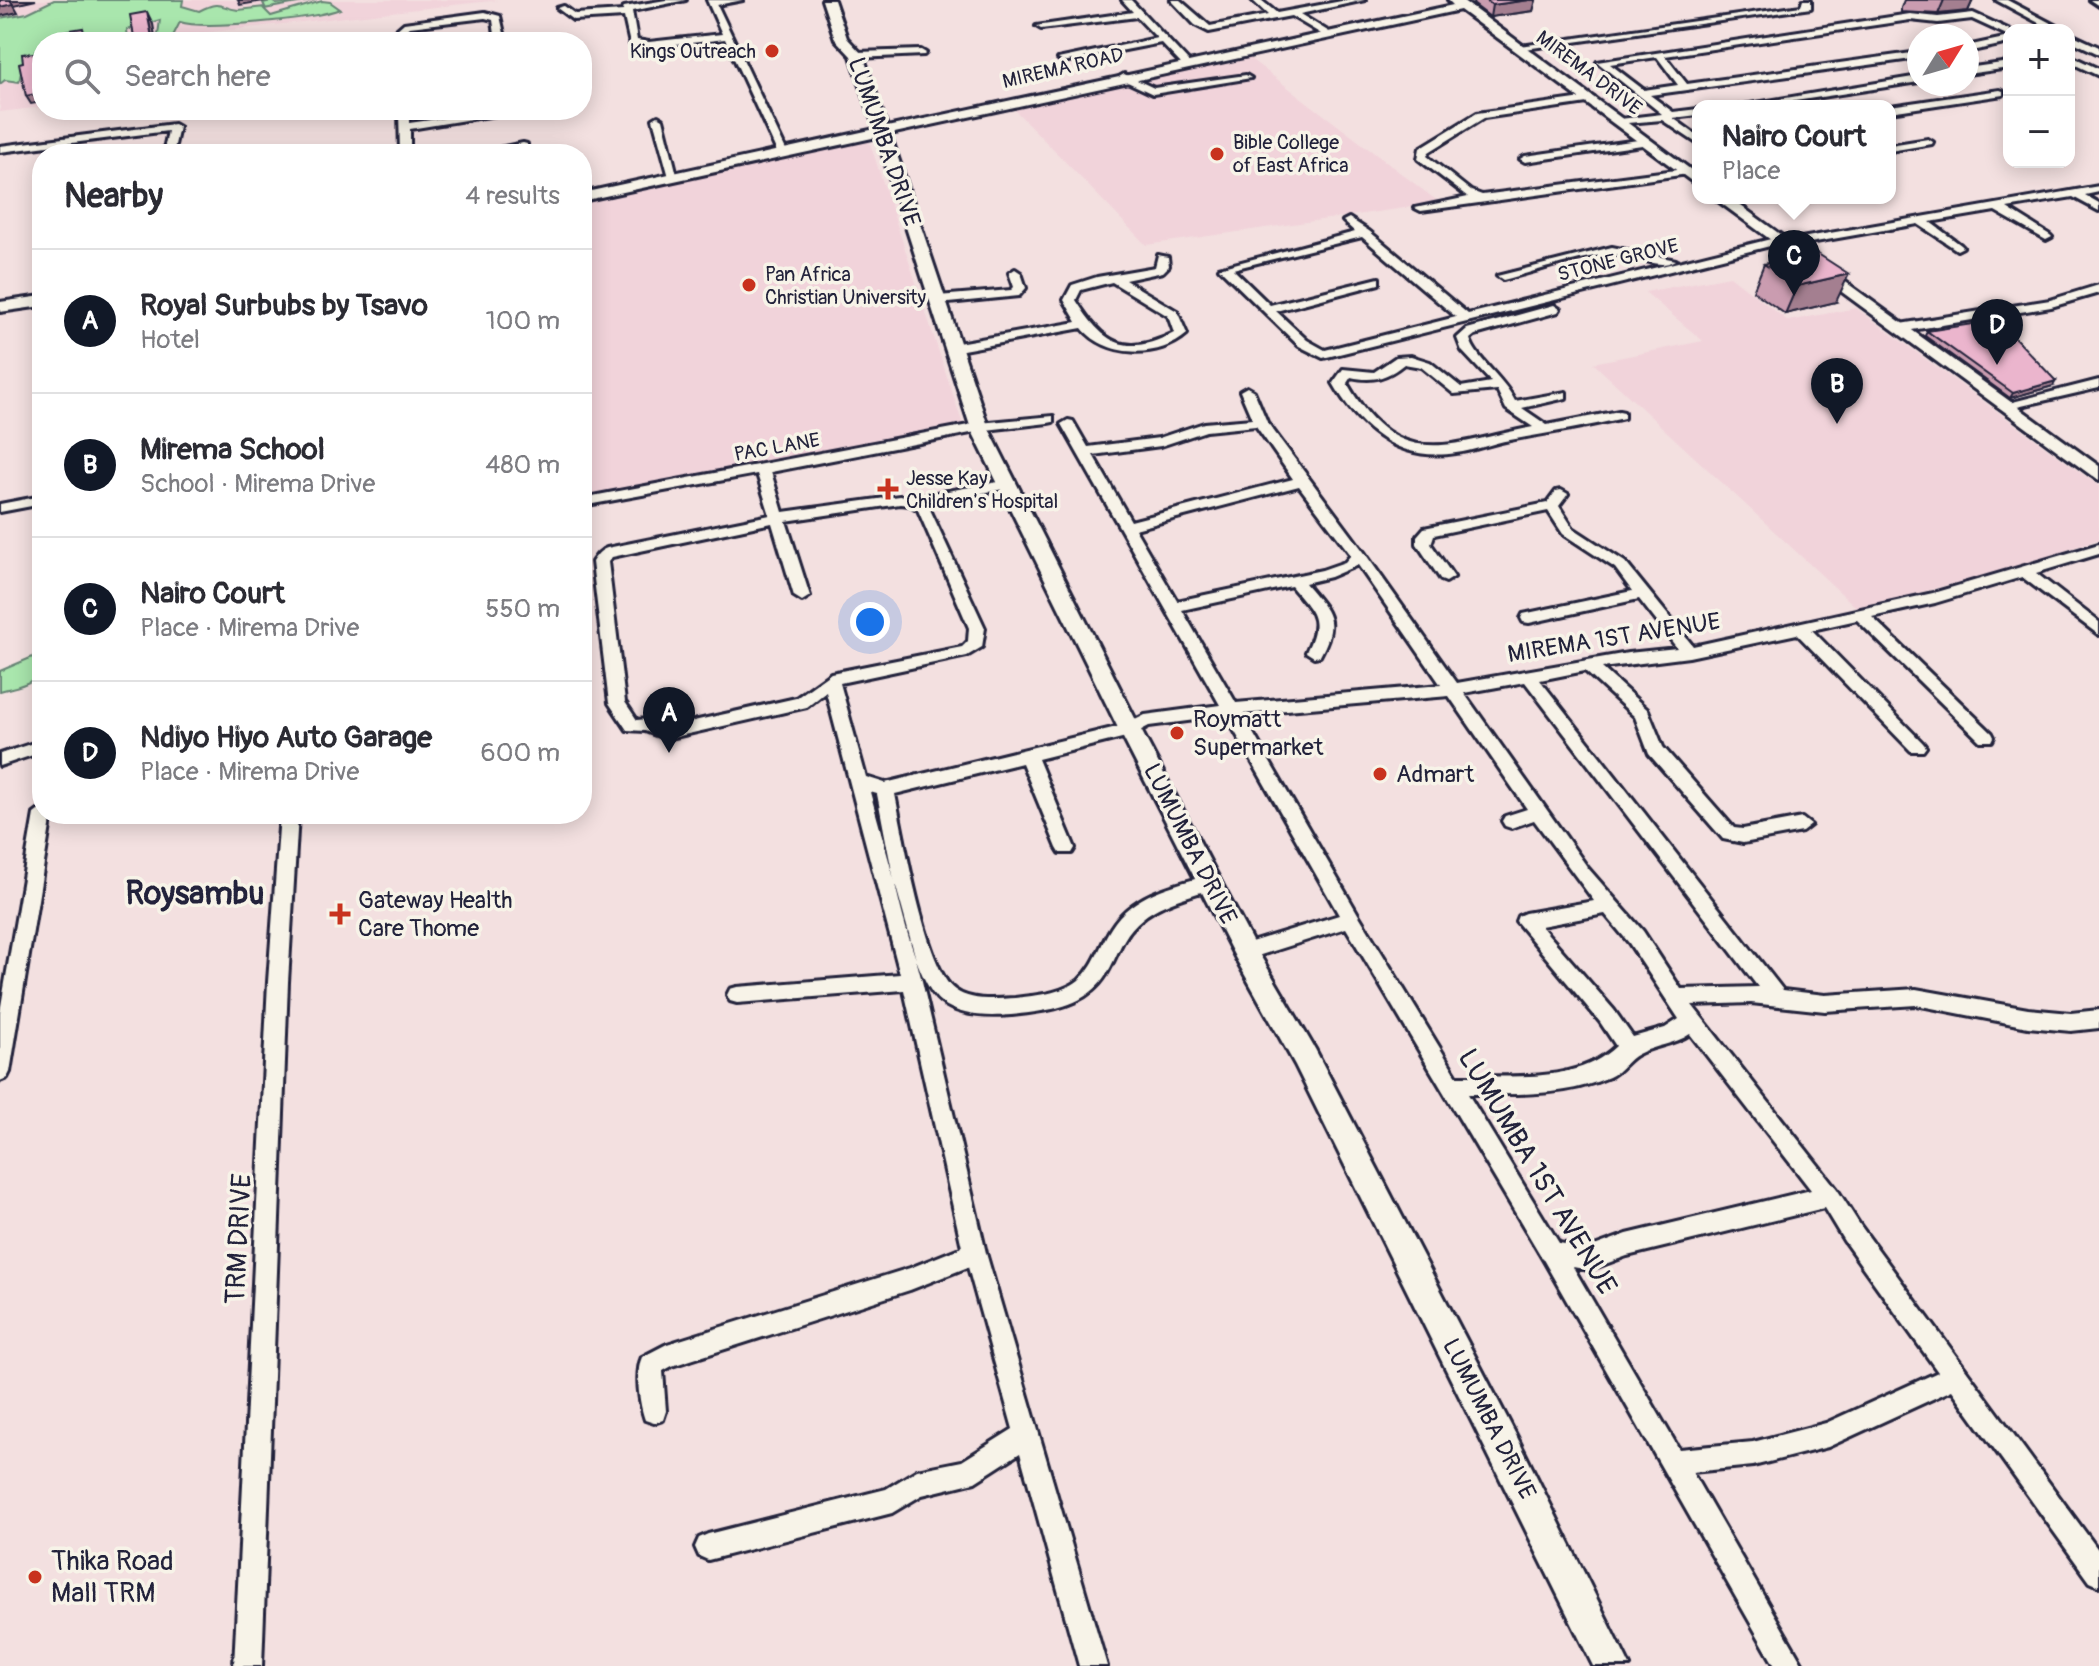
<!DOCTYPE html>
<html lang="en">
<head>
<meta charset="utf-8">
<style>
  body { margin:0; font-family:Pangolin,sans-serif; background:#f7f7f7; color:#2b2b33 }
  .controls { position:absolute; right:24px; top:24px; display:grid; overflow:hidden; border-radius:16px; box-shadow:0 4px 20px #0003 }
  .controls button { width:72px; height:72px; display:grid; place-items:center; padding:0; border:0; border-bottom:2px solid #e1e1e2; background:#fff; color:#2b2b33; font:40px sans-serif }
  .compass { position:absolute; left:1907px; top:24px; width:72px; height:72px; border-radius:50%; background:#fff; box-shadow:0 4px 20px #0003; rotate:53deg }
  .you { position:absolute; left:870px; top:622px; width:28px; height:28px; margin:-20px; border:6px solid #fff; border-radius:50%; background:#1a73e8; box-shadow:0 0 0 12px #1a73e833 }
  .badge { display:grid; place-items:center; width:52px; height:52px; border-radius:50%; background:#111827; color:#fff; font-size:26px; font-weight:700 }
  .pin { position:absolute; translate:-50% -66px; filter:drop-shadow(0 2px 4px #0008) }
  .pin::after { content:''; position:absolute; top:42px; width:28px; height:24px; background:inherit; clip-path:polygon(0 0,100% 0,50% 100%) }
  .popup { position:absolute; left:1692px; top:100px; width:204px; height:104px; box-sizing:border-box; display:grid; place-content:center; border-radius:16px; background:#fff; filter:drop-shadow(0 2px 6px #0005); font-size:26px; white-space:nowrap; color:#7c7c81 }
  .popup b { font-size:30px; color:#2b2b33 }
  .popup::after { content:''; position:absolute; left:50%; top:100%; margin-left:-16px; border:16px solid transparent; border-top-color:#fff }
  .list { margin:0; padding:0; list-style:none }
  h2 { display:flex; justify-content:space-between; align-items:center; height:104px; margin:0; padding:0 32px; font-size:34px }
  h2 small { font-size:26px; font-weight:400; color:#7c7c81 }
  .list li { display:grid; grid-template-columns:52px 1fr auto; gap:24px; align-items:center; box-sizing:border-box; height:144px; padding:0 32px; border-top:2px solid #e1e1e2 }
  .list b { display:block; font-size:30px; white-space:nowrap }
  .list p { margin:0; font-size:26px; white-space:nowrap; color:#7c7c81 }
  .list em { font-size:26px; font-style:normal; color:#7c7c81 }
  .icon { flex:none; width:44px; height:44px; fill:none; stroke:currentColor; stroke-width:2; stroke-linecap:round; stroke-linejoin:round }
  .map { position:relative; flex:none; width:2099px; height:1666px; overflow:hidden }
  .search { position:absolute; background:#fff; box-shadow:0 4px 20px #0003; left:32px; top:32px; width:560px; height:88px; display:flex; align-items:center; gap:20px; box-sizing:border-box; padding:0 28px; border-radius:32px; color:#7c7c81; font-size:30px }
  .panel { position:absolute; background:#fff; box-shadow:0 4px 20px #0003; left:32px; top:144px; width:560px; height:680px; border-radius:32px }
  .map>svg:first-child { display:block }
</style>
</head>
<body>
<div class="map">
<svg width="2099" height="1666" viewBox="0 0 2099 1666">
  <rect width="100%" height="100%" fill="#f3e0e0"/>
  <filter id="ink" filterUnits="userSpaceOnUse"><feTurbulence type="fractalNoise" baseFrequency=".0125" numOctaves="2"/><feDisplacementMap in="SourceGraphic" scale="16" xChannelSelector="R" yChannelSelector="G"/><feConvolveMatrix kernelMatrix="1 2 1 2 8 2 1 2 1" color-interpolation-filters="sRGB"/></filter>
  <g filter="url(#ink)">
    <path fill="#f1d3da" d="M0 0H499L185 35 183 42H42V107L0 112Z
      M1248 57 1440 203 1146 245 1010 105Z
      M869 140 965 431 582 502V201Z
      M1730 276 1788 321 1856 308 2099 486V539L2023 565 1858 609 1593 363 1703 341 1645 292Z"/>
    <path fill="#a9e6ad" stroke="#668474" stroke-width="2" d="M54 0H183L182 6 199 11C221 0 219 7 238 10L265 7 263 3 272 1 276 4 315 0 264 9 271 16 322 1 330 2 340 9C317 19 203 30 180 22L170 42H157L160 20 127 30 128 38 124 42H93L86 35 69 42H42V65L30 68 25 55 19 82 5 80 0 84V18L27 13Z
      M42 653C42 684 26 684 0 691V671Z"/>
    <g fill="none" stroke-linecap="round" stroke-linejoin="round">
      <defs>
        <path id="street" d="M666 0H686L632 11 637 40 649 42 722 34 707 0H715L787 152 786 154 777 152 725 39 649 48 630 44 624 17 573 20 557 8 564 6 575 14 623 11 624 7Z
          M1122 0H1131L1188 61V65H1182L1161 43 1063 62 1058 59 1157 38 1137 17 1041 29 1036 26 1133 12Z
          M1171 0H1180L1210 26 1268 15 1252 0H1261L1277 13 1347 0H1365L1300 14 1331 33 1328 38 1291 16 1209 32 1195 25Z
          M1803 0H1811V8L1518 50 1513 47 1801 6Z
          M1996 0H2007L2064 30H2052Z
          M2090 0H2099V6Z
          M485 12 500 16 506 42H496L493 20 485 18 410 27 405 31V42H395L396 30 404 23Z
          M1973 13 2010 30 2009 36 1972 19 1938 23 1910 20 1665 56 1687 84 1919 52V58L1650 95 1673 112 1698 109V115L1673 118 1698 136V144L1662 120 1616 124 1615 122 1620 119 1662 114 1597 62 1910 14 1938 17ZM1657 57 1678 85 1644 90 1610 64Z
          M2069 33 2099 47V54L2069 40Z
          M2009 37V43L1967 52V46Z
          M921 50 926 53 924 55 857 58 852 55 857 52Z
          M2069 55 2099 69V76L2069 62Z
          M2009 62V68L1967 74V68Z
          M1124 74 1154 88 1246 75 1251 78 1153 94 1121 79 1119 77Z
          M1919 76V82L1762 106H1738Z
          M2000 90 2003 91V95L1890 112V106Z
          M1590 97 1594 98V102L1484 118 1429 152 1427 156 1471 191 1482 195 1684 169 1689 172 1688 174 1421 211 1415 208 1468 197 1418 159 1420 148 1477 113Z
          M399 110H409V123L502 110 521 111 410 129V154H400Z
          M658 116 663 119 678 179 669 177 653 119Z
          M174 124 179 127 173 154H163L168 131 0 152V146Z
          M1645 139 1650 142 1649 144 1525 162 1520 159 1525 156Z
          M1928 139 1933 142 1932 144 1890 151V145Z
          M523 143 527 144V148L494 154H471Z
          M275 147H283L284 154H274Z
          M2099 186V192L2085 195 2099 203V211L2073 197 2007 208 2050 235 2052 237 2046 240 1995 211 1930 222 1961 245 1963 247 1957 250 1918 224 1787 247 1782 243 1323 358 1299 346 1219 268 1355 232 1343 221 1349 218 1369 231 1468 314 1779 237 1784 241ZM1362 237 1456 317 1325 350 1307 340 1276 311 1379 284V278L1270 305 1233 269Z
          M1612 247 1676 260C1657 272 1635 253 1615 254 1587 254 1533 272 1503 280L1497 276Z
          M1158 255 1168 257 1169 266 1163 272 1125 280 1177 311 1187 334C1159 359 1106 358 1082 328L952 352 946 348 952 344 1077 322 1064 300 1072 285 1097 277 1155 267ZM1112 282 1168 316 1174 333C1124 358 1103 343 1076 300L1081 290Z
          M1015 269 1021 273 1026 288 1019 296 938 304 932 300 938 296 1011 290 1014 287 1009 273Z
          M2099 285V293L2051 307 1900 332 1894 328 1900 324 2050 300Z
          M1554 305 1560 309 1558 312 1475 335 1470 339C1475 358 1504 378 1515 401L1566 392V398L1522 408 1547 425 1619 411 1624 412V418C1586 427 1548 433 1510 440 1492 443 1474 451 1456 453 1399 462 1360 430 1333 383L1343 369 1374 372 1396 357 1411 356 1430 362 1461 387 1491 382 1462 351 1457 338 1467 329ZM1404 364 1421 367 1454 394 1497 390 1506 409 1533 427C1450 443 1399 474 1347 383L1351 377C1373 382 1387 378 1404 364Z
          M2099 380V388L2004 410 1997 406Z
          M1247 387 1254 391 1267 422 1364 552 1457 683 1628 653 1677 648 1639 599 1529 623 1523 622 1521 618 1523 614 1632 591 1615 568 1563 534 1548 511 1434 535 1431 544 1454 577 1446 582 1441 580 1417 544V536L1424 528 1547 503 1556 491 1561 490 1568 494 1559 506 1573 528 1625 562 1693 646 1933 593 2099 544V554L2036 573 2099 622V635L2022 577 1935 603 1872 617 1992 733 1994 737 1992 741H1980L1857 620 1812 630 1923 743 1926 747 1923 751H1911L1797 634 1689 657 1602 668 1648 710 1663 747 1734 828 1743 829 1802 818 1811 825 1802 832 1743 843 1723 839 1649 754 1635 717 1585 671 1540 680 1783 990 1825 995 1916 989 2028 1009 2071 1013 2099 1010V1028L2071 1031 2028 1027 1916 1005 1825 1011 1751 1003 1692 1005 1837 1189 1860 1225 2099 1551V1586L2090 1582 1952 1390 1828 1447 1753 1466 1692 1472 1804 1666H1775L1544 1261 1346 928 1245 960 1238 958 1235 952 1238 946 1339 915 1226 716 1149 726 1130 736 1038 759 1075 848 1072 853H1060L1057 848 1022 763 895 794C903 833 926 970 955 990 971 1002 997 999 1015 998 1037 995 1061 994 1079 980 1095 966 1100 945 1111 928 1132 894 1173 885 1210 875L1217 877 1219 882 1217 887C1182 899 1144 905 1124 940 1114 957 1109 978 1092 991 1071 1009 1038 1012 1011 1015 989 1017 960 1017 941 1002 908 976 886 838 877 794L870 792 922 981 986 1253 1107 1666H1079L1020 1453 975 1482 922 1495 892 1513 708 1560 699 1556 695 1547 699 1538 708 1534 886 1489 917 1470 962 1461 1013 1429 968 1267 910 1290 672 1366 663 1371 666 1411 663 1420 654 1423 645 1420C639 1403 635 1373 642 1357L667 1344 910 1268 962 1247 904 990 737 1003 730 1001 727 995 730 989 737 987 900 974 826 692 807 707 666 739 645 731 627 730 609 703 592 562C596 556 600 550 607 548L770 515 757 474 582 506V498L979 423 1053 416V422L1048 423 986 430 771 472 783 512 900 496 914 497 1009 480 1016 484 1009 488 927 503 985 628 982 647 967 656 840 683 866 777 885 783 1125 725 1145 715 1220 705 1061 424 1068 420 1073 421 1088 447 1159 438 1204 423 1252 419 1240 391ZM1256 426 1293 479 1131 521 1093 455 1161 446 1206 431ZM1299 486 1351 555 1345 562 1322 570 1177 601 1135 529ZM900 504 910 505 918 510 969 628 968 641 962 647 831 673 796 698 667 727 647 719 637 720 625 702 608 562 612 557 772 523 794 596 802 601 810 596 786 521ZM1358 565 1441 685 1236 703 1182 610 1291 586C1313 613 1323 618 1306 652L1314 657 1320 656C1340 620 1329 612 1305 583L1330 577ZM1525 682 1758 987 1681 989 1643 931 1588 868 1464 693ZM1449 696 1527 809 1505 816 1502 821 1505 826 1511 828 1534 820 1594 901 1525 913 1518 916 1516 921 1600 1022 1616 1046C1576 1085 1509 1075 1457 1076L1358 914 1242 714ZM1605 914 1629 943 1679 1019 1665 1028 1633 1037 1614 1010 1541 926ZM1690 1034 1811 1190 1627 1234 1589 1248 1559 1243 1468 1094C1515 1094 1565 1097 1609 1077 1621 1072 1627 1059 1638 1054 1655 1045 1674 1045 1690 1034ZM1824 1208 1844 1241 1938 1372 1826 1423 1753 1442 1679 1449 1573 1267 1589 1270 1627 1256Z
          M42 496V504L0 512V504Z
          M42 740V752L0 766V754Z
          M42 808V814H52L10 1072 7 1078 0 1081V1012L34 814Z
          M280 814H298L288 982 262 1666H234L268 982Z"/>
        <path id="secondary" d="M708 0H743L712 6Z
          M822 0H834L847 38 863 55 887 127 1453 5 1448 0H1462L1698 175V186L1460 10 890 134 989 429 1141 730 1254 945 1315 1049 1516 1435 1630 1666H1593L1295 1065 1236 959 1119 730 971 429 877 137 582 201V193L875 129 851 56 835 39Z
          M1714 198H1730L2099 466V481Z
          M42 296V306L0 312V302Z"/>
      </defs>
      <use href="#street" stroke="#22223b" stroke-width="6"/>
      <use href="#secondary" stroke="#22223b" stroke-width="6"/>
      <use href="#street" fill="#f7f3e8" fill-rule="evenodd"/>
      <use href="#secondary" fill="#f7f3e8" fill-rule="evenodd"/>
    </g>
    <path fill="#ca9cb0" stroke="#22223b" stroke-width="2" d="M1474 0H1536L1533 11 1490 17 1473 4Z
      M1904 0H1973L1968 11 1938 14 1901 12V8Z
      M1764 264 1836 302 1785 314 1753 291Z
      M1927 331 2053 386 2010 398 1925 336Z"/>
    <path fill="#a47f90" stroke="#22223b" stroke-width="2" d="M10 0H36L14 5 18 12 0 16V7Z
      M238 0H269L240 5Z
      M1529 0H1536L1533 11 1490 17 1492 5Z
      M1944 0H1973L1968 11 1938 14Z
      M147 12 153 24 156 42H153Z
      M35 53 39 61 42 84V102L31 104 26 96Z
      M1849 274 1836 302 1785 314 1797 286Z
      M2056 381 2053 386 2010 398 2013 393Z"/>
    <path fill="#ebb5cd" stroke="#22223b" stroke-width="2" d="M0 0H10L13 4 0 7Z
      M1486 0H1529L1492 5Z
      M147 12 153 42H135L130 15Z
      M83 28 86 42H67L64 31Z
      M35 53 40 93 26 96 19 63 23 62 22 54Z
      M1815 252 1849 274 1797 286 1764 264Z
      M1998 320 2056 381 2013 393 1927 331Z"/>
  </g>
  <g fill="#c8321e" stroke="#f7f3e8" stroke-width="3">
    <circle cx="772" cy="51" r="8"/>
    <circle cx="1217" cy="154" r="8"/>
    <circle cx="749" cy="285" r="8"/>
    <path d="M884 477h8v8h8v8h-8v8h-8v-8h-8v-8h8z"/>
    <circle cx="1177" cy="733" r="8"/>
    <circle cx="1380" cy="774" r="8"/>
    <path d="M336 902h8v8h8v8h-8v8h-8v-8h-8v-8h8z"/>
    <circle cx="35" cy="1577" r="8"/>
  </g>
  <g text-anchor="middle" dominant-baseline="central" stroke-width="7" stroke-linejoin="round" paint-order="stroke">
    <g font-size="20" fill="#22223b" stroke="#f7f3e8" text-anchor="start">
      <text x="756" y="51" text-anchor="end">Kings Outreach</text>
      <text x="1233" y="142">Bible College<tspan x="1233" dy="23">of East Africa</tspan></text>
      <text x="765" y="274">Pan Africa<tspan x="765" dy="23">Christian University</tspan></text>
      <text x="906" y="478">Jesse Kay<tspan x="906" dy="23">Children's Hospital</tspan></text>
    </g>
    <g font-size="20" fill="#22223b" stroke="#f7f3e8">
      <text transform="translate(1063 68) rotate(-13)">MIREMA ROAD</text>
      <text transform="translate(1589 73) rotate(37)">MIREMA DRIVE</text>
      <text transform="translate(1618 260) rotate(-14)">STONE GROVE</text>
      <text transform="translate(777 447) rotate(-10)">PAC LANE</text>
    </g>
    <g font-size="24" fill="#22223b" stroke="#f7f3e8">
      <text transform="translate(884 142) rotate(71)">LUMUMBA DRIVE</text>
      <text transform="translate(1614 638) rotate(-9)">MIREMA 1ST AVENUE</text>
      <text transform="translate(1190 844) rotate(63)">LUMUMBA DRIVE</text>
      <text transform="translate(1489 1419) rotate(63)">LUMUMBA DRIVE</text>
    </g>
    <g font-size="24" fill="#22223b" stroke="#f7f3e8" text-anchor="start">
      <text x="1193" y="719">Roymatt<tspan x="1193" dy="28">Supermarket</tspan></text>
      <text x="1396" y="774">Admart</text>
      <text x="358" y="900">Gateway Health<tspan x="358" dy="28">Care Thome</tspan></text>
    </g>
    <g font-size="28" fill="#22223b" stroke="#f7f3e8">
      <text transform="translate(1537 1172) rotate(59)">LUMUMBA 1ST AVENUE</text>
      <text transform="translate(239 1239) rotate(-87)">TRM DRIVE</text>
    </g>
    <g font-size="28" fill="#22223b" stroke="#f7f3e8" text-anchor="start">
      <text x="51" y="1561">Thika Road<tspan x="51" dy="32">Mall TRM</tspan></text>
    </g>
    <g font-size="32" font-weight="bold" fill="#22223b" stroke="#f7f3e8">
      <text x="195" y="894">Roysambu</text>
    </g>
  </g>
</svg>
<div class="controls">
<button>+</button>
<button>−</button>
</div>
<svg class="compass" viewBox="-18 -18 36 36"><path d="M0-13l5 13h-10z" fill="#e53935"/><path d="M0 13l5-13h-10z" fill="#7c7c81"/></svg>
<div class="you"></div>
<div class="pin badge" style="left:669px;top:753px">A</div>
<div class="pin badge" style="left:1837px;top:424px">B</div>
<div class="pin badge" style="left:1794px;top:296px">C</div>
<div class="popup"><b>Nairo Court</b>Place</div>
<div class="pin badge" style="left:1997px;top:365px">D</div>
<div class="search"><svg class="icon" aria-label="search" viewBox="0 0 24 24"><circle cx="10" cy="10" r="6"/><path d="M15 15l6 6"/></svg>Search here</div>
<section class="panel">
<h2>Nearby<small>4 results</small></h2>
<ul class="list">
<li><span class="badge">A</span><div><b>Royal Surbubs by Tsavo</b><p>Hotel</p></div><em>100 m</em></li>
<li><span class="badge">B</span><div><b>Mirema School</b><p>School · Mirema Drive</p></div><em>480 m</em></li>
<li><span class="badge">C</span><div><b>Nairo Court</b><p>Place · Mirema Drive</p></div><em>550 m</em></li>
<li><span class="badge">D</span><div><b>Ndiyo Hiyo Auto Garage</b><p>Place · Mirema Drive</p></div><em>600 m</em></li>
</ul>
</section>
</div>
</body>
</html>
